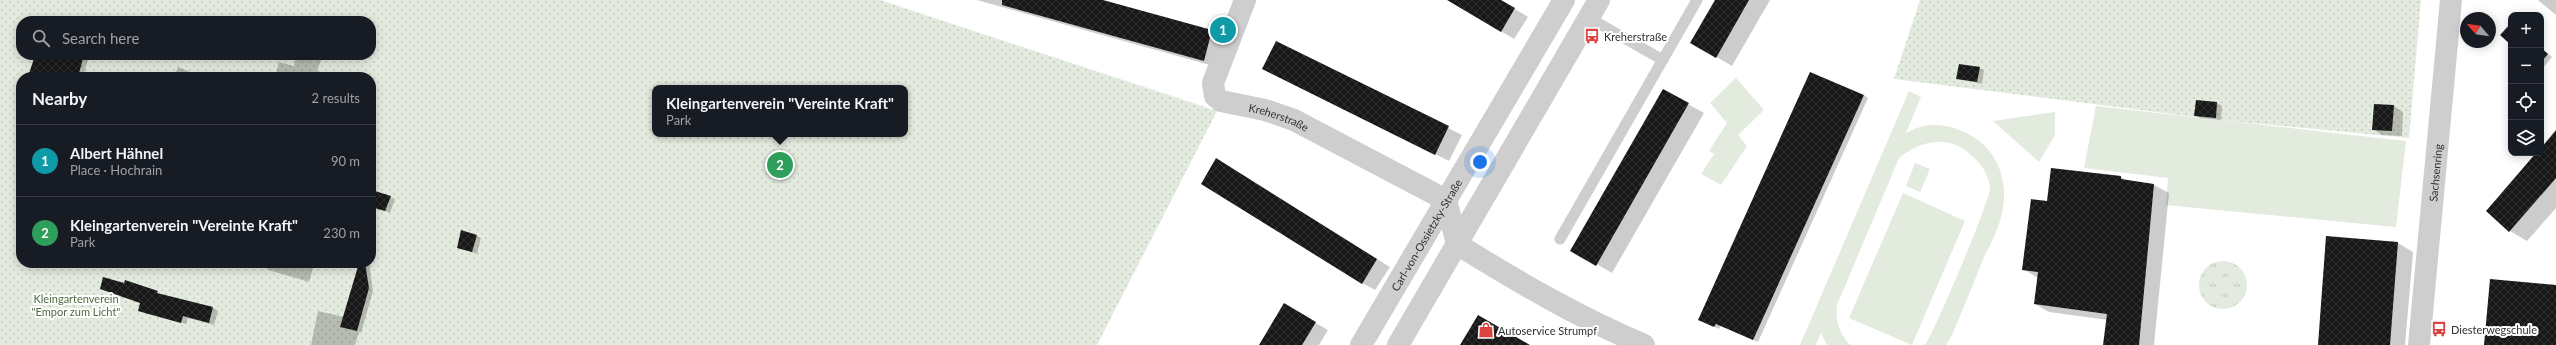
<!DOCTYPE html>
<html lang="en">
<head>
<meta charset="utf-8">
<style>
  body { margin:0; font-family:Lato,sans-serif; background:#20242c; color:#f1f3f6 }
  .controls { position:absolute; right:12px; top:12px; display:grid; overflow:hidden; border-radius:8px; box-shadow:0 2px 10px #0003 }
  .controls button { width:36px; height:36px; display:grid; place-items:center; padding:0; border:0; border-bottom:1px solid #363941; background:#171b24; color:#f1f3f6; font:20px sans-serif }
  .compass { position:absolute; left:2460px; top:12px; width:36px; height:36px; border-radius:50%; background:#171b24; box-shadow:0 2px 10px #0003; rotate:299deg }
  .you { position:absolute; left:1480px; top:162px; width:14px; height:14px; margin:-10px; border:3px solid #fff; border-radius:50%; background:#1a73e8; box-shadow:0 0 0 6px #1a73e833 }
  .badge { display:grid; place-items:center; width:26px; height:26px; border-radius:50%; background:#0b8043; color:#fff; font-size:13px; font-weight:700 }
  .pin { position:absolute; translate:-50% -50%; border:2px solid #fff; box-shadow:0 1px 4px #0006 }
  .popup { position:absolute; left:652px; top:85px; width:256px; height:52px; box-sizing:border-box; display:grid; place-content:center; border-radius:8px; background:#171b24; filter:drop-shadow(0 1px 3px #0005); font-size:13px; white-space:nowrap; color:#9ea1a6 }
  .popup b { font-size:15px; color:#f1f3f6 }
  .popup::after { content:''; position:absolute; left:50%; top:100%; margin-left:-8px; border:8px solid transparent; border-top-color:#171b24 }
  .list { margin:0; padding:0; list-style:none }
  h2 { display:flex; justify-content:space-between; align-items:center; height:52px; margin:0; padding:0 16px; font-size:17px }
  h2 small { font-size:13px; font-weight:400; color:#9ea1a6 }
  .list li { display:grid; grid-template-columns:26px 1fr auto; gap:12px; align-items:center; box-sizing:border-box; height:72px; padding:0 16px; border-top:1px solid #363941 }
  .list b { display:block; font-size:15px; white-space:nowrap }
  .list p { margin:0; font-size:13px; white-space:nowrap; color:#9ea1a6 }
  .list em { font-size:13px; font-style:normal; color:#9ea1a6 }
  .icon { flex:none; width:22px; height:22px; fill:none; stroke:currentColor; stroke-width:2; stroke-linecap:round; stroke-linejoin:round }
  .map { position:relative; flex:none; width:2556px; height:345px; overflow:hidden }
  .search { position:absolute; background:#171b24; box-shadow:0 2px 10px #0003; left:16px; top:16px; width:360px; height:44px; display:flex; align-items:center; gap:10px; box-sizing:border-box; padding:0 14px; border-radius:16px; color:#9ea1a6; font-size:15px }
  .panel { position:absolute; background:#171b24; box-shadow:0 2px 10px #0003; left:16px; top:72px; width:360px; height:196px; border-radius:16px }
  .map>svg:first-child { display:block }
</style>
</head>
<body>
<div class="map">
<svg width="2556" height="345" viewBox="0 0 2556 345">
  <defs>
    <pattern id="grass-tufts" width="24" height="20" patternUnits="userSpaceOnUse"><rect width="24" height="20" fill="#e3eade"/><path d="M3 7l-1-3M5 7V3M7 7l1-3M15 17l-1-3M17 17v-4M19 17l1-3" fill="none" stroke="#c3c9bf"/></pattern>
    <pattern id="garden-dots" width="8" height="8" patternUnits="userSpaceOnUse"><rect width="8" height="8" fill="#e3eade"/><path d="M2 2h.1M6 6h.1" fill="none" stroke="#c3c9bf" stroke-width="1.8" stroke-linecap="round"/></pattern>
    <pattern id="building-cross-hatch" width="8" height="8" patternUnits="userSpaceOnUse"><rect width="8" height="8" fill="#181818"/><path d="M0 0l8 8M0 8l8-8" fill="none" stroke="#313131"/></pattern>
  </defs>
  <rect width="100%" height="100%" fill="#fff"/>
  <path fill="url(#grass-tufts)" d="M2199 285a24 24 0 1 1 48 0a24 24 0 1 1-48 0Z"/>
  <path fill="#e3eade" d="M1736 78 1764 110 1738 135 1747 146 1721 185 1701 174 1714 154 1709 151 1727 123 1710 103Z
    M1909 91 1921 97 1906 133C1927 121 1948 123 1970 135 1998 150 2009 182 2002 213 1999 230 1988 248 1981 264 1972 288 1962 311 1952 335L1946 345H1925C1934 333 1991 199 1990 188 1989 169 1972 153 1956 145 1936 137 1915 145 1899 158L1837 305C1835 321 1839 333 1850 345H1827L1821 333 1816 345H1800Z
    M2096 106 2406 141 2396 227 2166 205 2168 178 2084 168Z
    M2055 112V135L2039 162 1993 121Z
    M1915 163 1930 169 1920 192 1906 186Z
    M1903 193 1965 221 1912 345 1849 318Z"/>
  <path fill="url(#garden-dots)" fill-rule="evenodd" d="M0 0H880L1217 111 1097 345H0ZM21 21H371V55H21ZM21 77H371V263H21ZM655 88H905V134H655Z
    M1920 0H2421L2409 138 2220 120 1894 79Z"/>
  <path fill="#0003" d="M977 0H1099L1212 31 1225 39 1217 67Z
    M1449 0H1500L1528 17 1514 39Z
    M1716 0H1770L1732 66 1691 42Z
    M2538 0H2556V15Z
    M1277 42 1462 135 1449 161 1264 69Z
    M2541 48 2552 57 2542 69 2541 68Z
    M37 55H76L88 60 83 77H31Z
    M296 55H323L317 71 345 77H286L276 73 279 62 294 66Z
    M178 67 195 74 194 77H174Z
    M1979 68 1984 70 1982 84 1957 78Z
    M1664 91 1704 113 1612 273 1572 250Z
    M1864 95 1868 98 1758 342 1721 325 1719 329 1704 322Z
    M2217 103 2222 106 2221 120 2200 118 2196 115Z
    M2375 105 2394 106 2403 112 2402 136 2382 135 2373 129Z
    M2556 132V208L2527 241 2510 231 2487 211 2538 153H2541V149Z
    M1229 167 1390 267 1375 290 1362 283Z
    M2052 169 2121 177 2127 181 2154 185 2169 193 2154 345H2104L2108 320 2049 312 2035 304 2038 278 2023 269 2047 202Z
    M390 197 395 199 390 213 371 206Z
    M477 236 481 238 477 254 458 248Z
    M2327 237 2398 243 2413 252 2405 345H2319Z
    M269 263H299L308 266 313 268 309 282 272 271 267 269Z
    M360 263H369L373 291 361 333 359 332 355 345H311L318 311 344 317Z
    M125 281 162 296 213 308 218 311 214 325 188 318 186 324 144 313 140 310 141 303 101 289 125 284Z
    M1284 305 1328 330 1319 345H1260Z"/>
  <path fill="url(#building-cross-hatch)" d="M1002 0H1103L1212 30 1204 61 1002 5Z
    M1447 0H1501L1515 8 1501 32Z
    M1715 0H1749L1716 58 1690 43Z
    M2511 23V45L2500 35Z
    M1276 41 1449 126 1435 155 1262 69Z
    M2541 48 2548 54 2541 62Z
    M35 55H84L78 77H28Z
    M1959 64 1980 67 1977 82 1956 79Z
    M1810 72 1864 95 1753 340 1716 324 1714 327 1698 320Z
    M1663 89 1689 103 1596 266 1570 251Z
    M2196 100 2217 102 2216 118 2194 116Z
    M2374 104 2394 105 2392 131 2372 130Z
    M2556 130V178L2509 232 2486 211 2536 153H2541V148Z
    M1216 158 1377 259 1362 284 1201 184Z
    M2051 168 2121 176V179L2154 184 2139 345H2103L2107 314 2034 304 2038 272 2022 270 2031 199 2047 201Z
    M375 191 391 196 385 211 371 207Z
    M461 230 477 235 472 252 457 248Z
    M2326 236 2398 242 2390 345H2318Z
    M359 263H365L369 288 357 331 340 327Z
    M103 277 124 283 125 280 158 291 157 293 213 307 209 323 183 316 181 323 138 311 140 303 100 289Z
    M2490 279 2556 285V345H2484Z
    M1284 303 1316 322 1302 345H1259Z
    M1478 315 1530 345H1460Z"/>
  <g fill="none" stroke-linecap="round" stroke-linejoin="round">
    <path stroke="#cecece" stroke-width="11" d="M1589 18 1663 60
      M1560 239 1697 0"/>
    <g stroke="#cecece" stroke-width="22">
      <path id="s1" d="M1245 0 1213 83 1215 96 1221 101 1265 110 1294 120 1446 200 1457 244C1518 282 1578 317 1644 345"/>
      <path id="s2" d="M2419 345 2451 0"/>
    </g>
    <g stroke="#cecece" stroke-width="22">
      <path id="s3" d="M1361 345 1564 0"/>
      <path d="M1398 345 1599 0"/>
    </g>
  </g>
  <defs>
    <symbol id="bus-bare" viewBox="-9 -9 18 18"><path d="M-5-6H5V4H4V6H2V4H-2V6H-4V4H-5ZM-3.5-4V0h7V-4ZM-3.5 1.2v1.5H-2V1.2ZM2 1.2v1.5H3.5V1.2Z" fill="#db4440" stroke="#fff" stroke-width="2.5" paint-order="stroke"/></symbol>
    <symbol id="shop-bare" viewBox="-9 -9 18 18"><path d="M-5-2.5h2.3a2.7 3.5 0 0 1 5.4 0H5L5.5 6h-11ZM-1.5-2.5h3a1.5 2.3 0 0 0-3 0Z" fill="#db4440" stroke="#fff" stroke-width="2.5" paint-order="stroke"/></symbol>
  </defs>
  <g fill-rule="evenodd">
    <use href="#bus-bare" x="1581" y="25" width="22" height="22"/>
    <use href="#bus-bare" x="2428" y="318" width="22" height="22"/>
    <use href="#shop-bare" x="1475" y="319" width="22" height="22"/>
  </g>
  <g text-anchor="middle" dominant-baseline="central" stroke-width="4" stroke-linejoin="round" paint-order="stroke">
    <g font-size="11" fill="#313131" stroke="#fff" text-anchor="start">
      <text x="1604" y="36">Kreherstraße</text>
      <text x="2451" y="329">Diesterwegschule</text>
      <text x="1498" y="330">Autoservice Strumpf</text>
    </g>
    <g font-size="11" fill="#313131" stroke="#fff">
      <text stroke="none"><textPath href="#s1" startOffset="170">Kreherstraße</textPath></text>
      <text stroke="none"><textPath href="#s2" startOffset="173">Sachsenring</textPath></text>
      <text stroke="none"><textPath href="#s3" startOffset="128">Carl-von-Ossietzky-Straße</textPath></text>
    </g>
    <g font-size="11" fill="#506b41" stroke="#fff">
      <text x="76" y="298">Kleingartenverein<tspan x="76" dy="13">"Empor zum Licht"</tspan></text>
    </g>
  </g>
</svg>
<div class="controls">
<button>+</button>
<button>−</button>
<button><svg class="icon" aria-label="locate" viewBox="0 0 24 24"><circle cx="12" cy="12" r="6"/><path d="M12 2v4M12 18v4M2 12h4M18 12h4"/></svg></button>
<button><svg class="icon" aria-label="layers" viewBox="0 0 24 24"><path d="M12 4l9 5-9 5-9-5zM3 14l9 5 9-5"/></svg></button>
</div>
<svg class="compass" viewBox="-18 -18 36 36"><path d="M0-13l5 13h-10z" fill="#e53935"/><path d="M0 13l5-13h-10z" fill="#9ea1a6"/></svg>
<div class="you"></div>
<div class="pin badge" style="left:1223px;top:30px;background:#0f9aa8">1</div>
<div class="pin badge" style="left:780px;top:165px;background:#2e9e5b">2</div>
<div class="popup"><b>Kleingartenverein &quot;Vereinte Kraft&quot;</b>Park</div>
<div class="search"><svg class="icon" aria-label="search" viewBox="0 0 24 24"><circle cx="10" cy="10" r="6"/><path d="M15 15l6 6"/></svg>Search here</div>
<section class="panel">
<h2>Nearby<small>2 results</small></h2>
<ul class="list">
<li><span class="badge" style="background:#0f9aa8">1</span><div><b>Albert Hähnel</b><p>Place · Hochrain</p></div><em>90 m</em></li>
<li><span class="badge" style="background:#2e9e5b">2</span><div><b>Kleingartenverein &quot;Vereinte Kraft&quot;</b><p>Park</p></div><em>230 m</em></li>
</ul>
</section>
</div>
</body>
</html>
